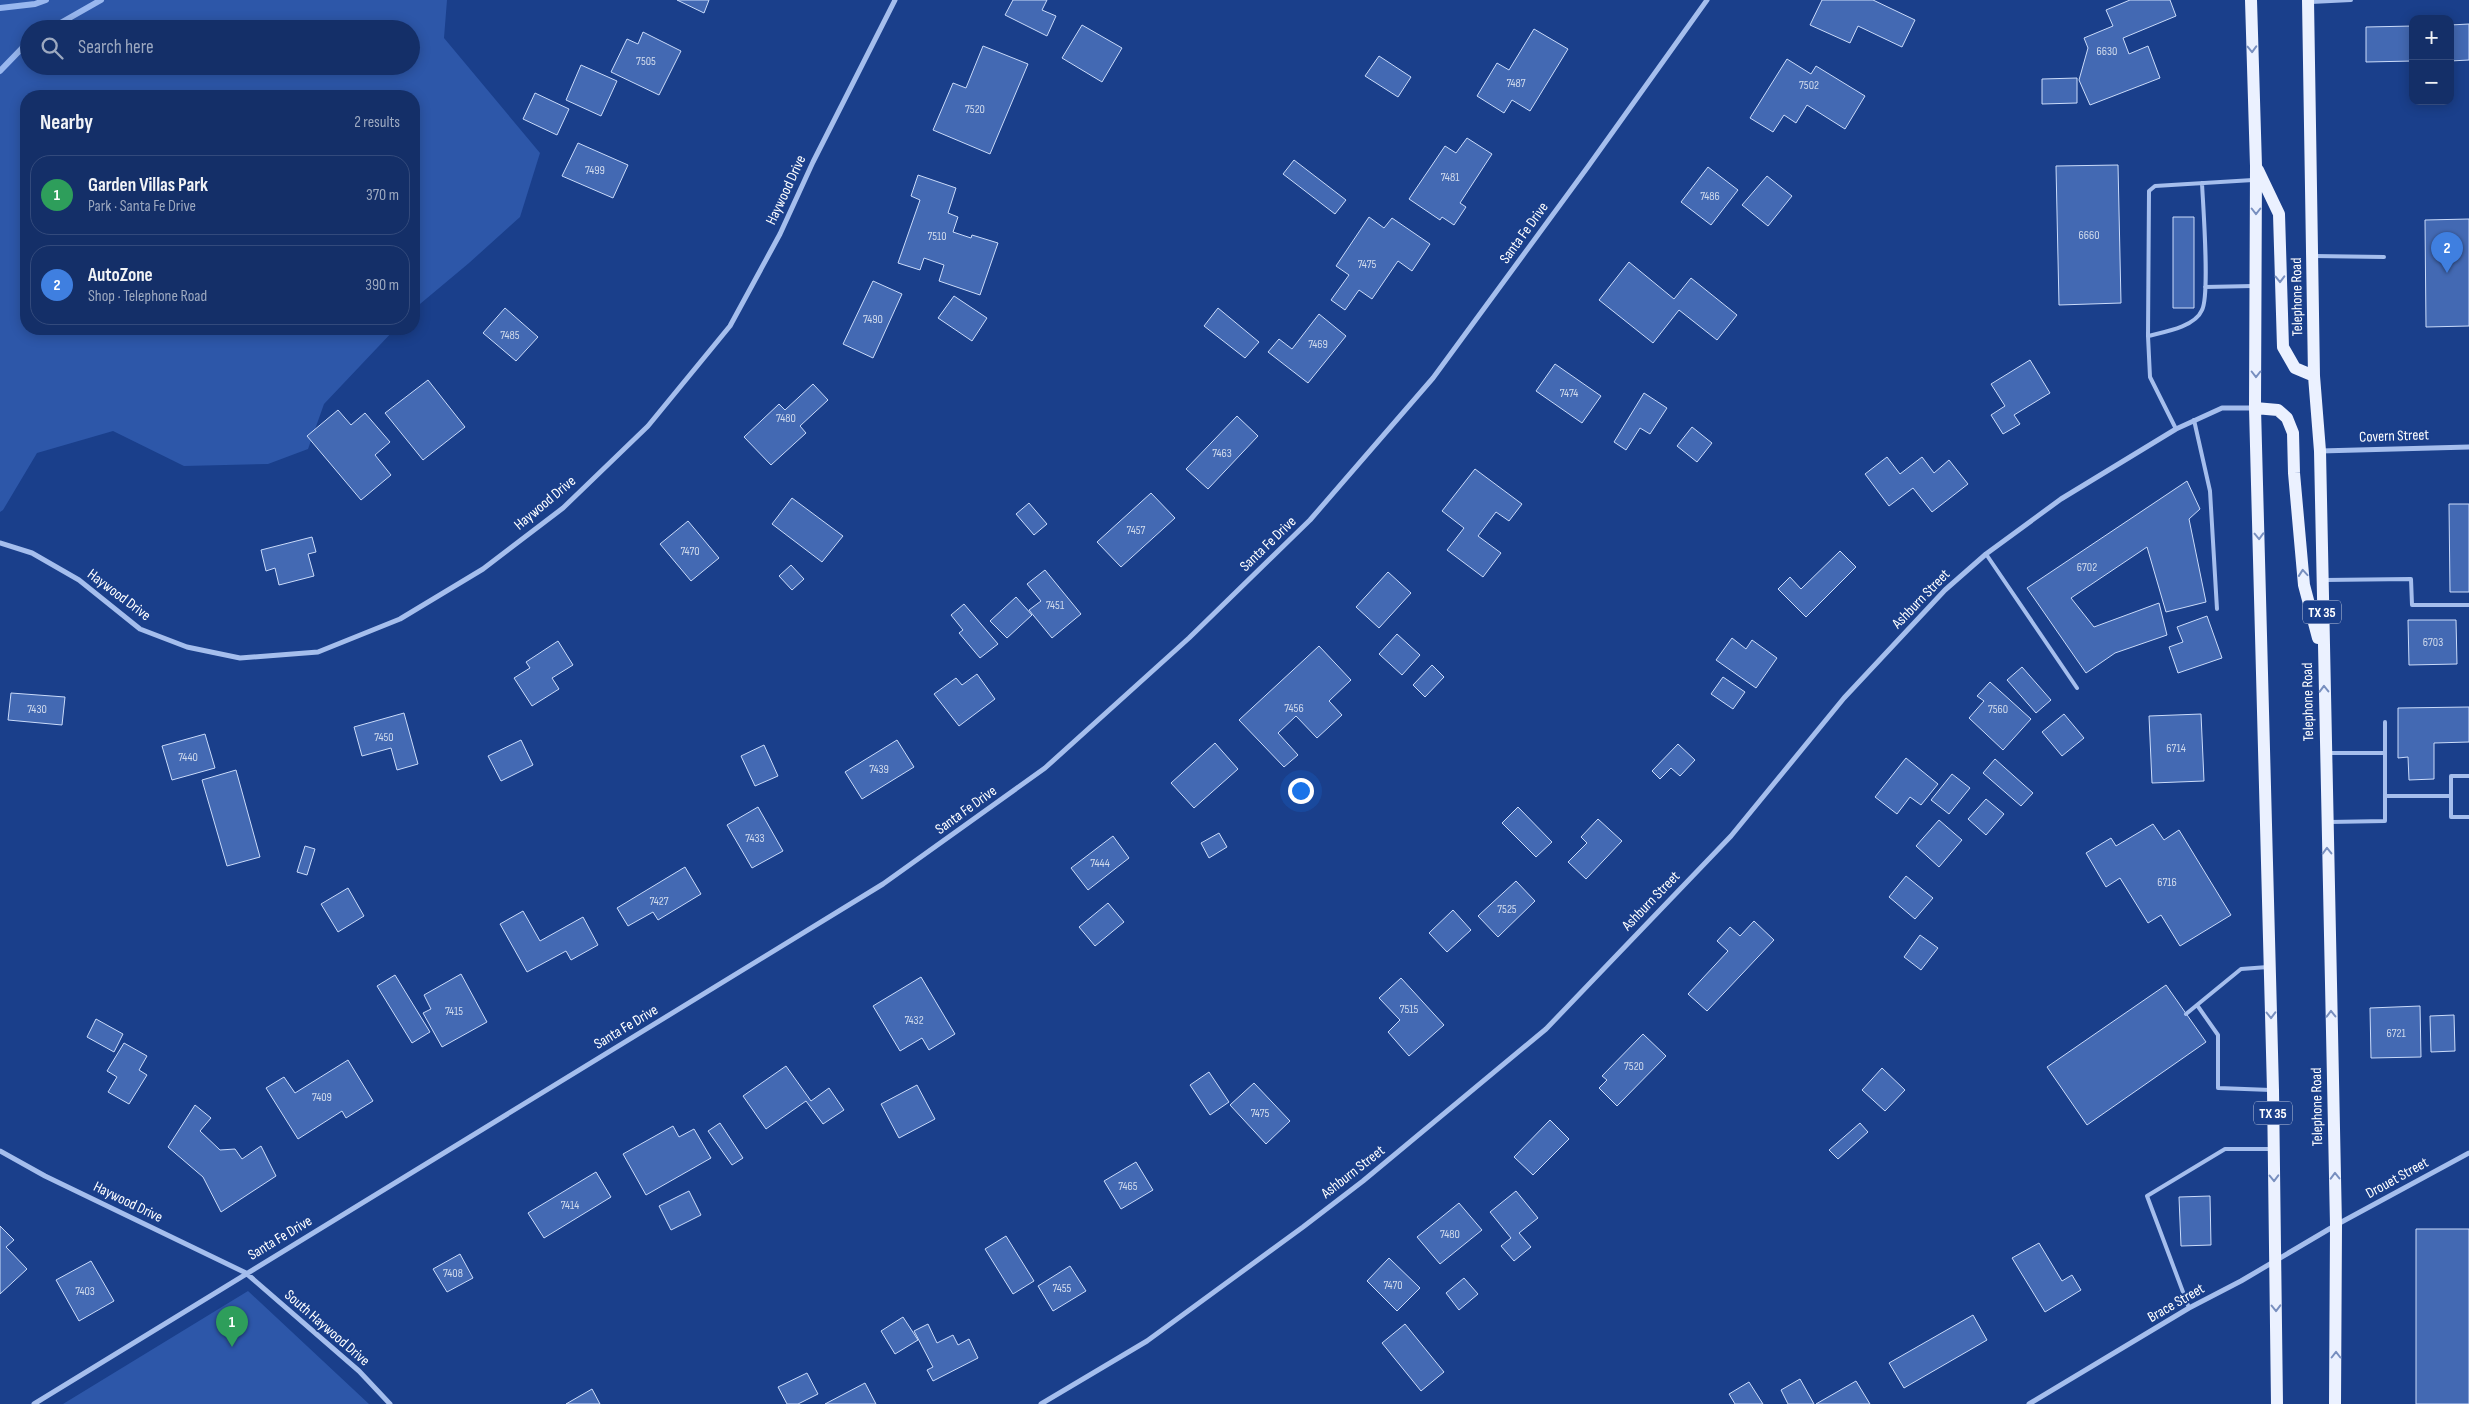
<!DOCTYPE html>
<html lang="en">
<head>
<meta charset="utf-8">
<style>
  body { margin:0; font-family:"Sofia Sans Condensed",sans-serif; background:#213b71; color:#f1f3f6 }
  .controls { position:absolute; right:15px; top:15px; display:grid; overflow:hidden; border-radius:10px; box-shadow:0 2px 12px #0003 }
  .controls button { width:45px; height:45px; display:grid; place-items:center; padding:0; border:0; border-bottom:1px solid #334a7c; background:#142f68; color:#f1f3f6; font:25px sans-serif }
  .you { position:absolute; left:1300px; top:790px; width:18px; height:18px; margin:-12px; border:4px solid #fff; border-radius:50%; background:#1a73e8; box-shadow:0 0 0 8px #1a73e833 }
  .badge { display:grid; place-items:center; width:32px; height:32px; border-radius:50%; background:#e797bd; color:#fff; font-size:16px; font-weight:700 }
  .pin { position:absolute; translate:-50% -41px; filter:drop-shadow(0 1px 2px #0008) }
  .pin::after { content:''; position:absolute; top:26px; width:18px; height:15px; background:inherit; clip-path:polygon(0 0,100% 0,50% 100%) }
  .list { margin:0; padding:0; list-style:none }
  h2 { display:flex; justify-content:space-between; align-items:center; height:65px; margin:0; padding:0 20px; font-size:21px }
  h2 small { font-size:16px; font-weight:400; color:#9da9c0 }
  .list li { display:grid; grid-template-columns:32px 1fr auto; gap:15px; align-items:center; box-sizing:border-box; height:80px; margin:0 10px 10px; padding:0 10px; border:1px solid #334a7c; border-radius:20px }
  .list b { display:block; font-size:19px; white-space:nowrap }
  .list p { margin:0; font-size:16px; white-space:nowrap; color:#9da9c0 }
  .list em { font-size:16px; font-style:normal; color:#9da9c0 }
  .icon { flex:none; width:28px; height:28px; fill:none; stroke:currentColor; stroke-width:2; stroke-linecap:round; stroke-linejoin:round }
  .map { position:relative; flex:none; width:2469px; height:1404px; overflow:hidden }
  .search { position:absolute; background:#142f68; box-shadow:0 2px 12px #0003; left:20px; top:20px; width:400px; height:55px; display:flex; align-items:center; gap:12px; box-sizing:border-box; padding:0 18px; border-radius:28px; color:#9da9c0; font-size:19px }
  .panel { position:absolute; background:#142f68; box-shadow:0 2px 12px #0003; left:20px; top:90px; width:400px; height:245px; border-radius:20px }
  .map>svg:first-child { display:block }
</style>
</head>
<body>
<div class="map">
<svg width="2469" height="1404" viewBox="0 0 2469 1404">
  <rect width="100%" height="100%" fill="#1a3f8b"/>
  <path fill="#2d57a9" fill-rule="evenodd" d="M0 0H447L444 38 540 153 520 217 469 263 414 309V96H26V329H395L324 404 308 449 268 464 184 466 113 431 37 453 3 510 0 512ZM29 29H411V66H29Z
    M248 1291 369 1404H63Z"/>
  <g fill="none" stroke-linecap="round" stroke-linejoin="round">
    <path stroke="#98b7ef" stroke-width="6" d="M0 8 35 4 46 0
      M50 29 101 0
      M0 71 29 41"/>
  </g>
  <path fill="#4369b3" stroke="#cadbfa" d="M677 0H709L704 13Z
    M1013 0H1047L1042 10 1056 16 1047 36 1005 15Z
    M1822 0H1873L1915 20 1902 47 1858 26 1850 43 1810 25Z
    M2130 0H2170L2176 16 2123 38 2129 54 2148 46 2160 78 2090 105 2079 80 2088 48 2084 38 2113 26 2106 10Z
    M2469 24V60L2450 61V25Z
    M1082 25 1122 48 1102 82 1062 58Z
    M2413 26V61L2366 62V27Z
    M1534 29 1568 49 1530 111 1512 100 1504 113 1477 96 1497 63 1509 70Z
    M643 32 681 51 659 95 611 72 627 39 638 44Z
    M983 46 1028 64 990 154 933 130 953 83 966 88Z
    M1379 56 1411 77 1398 97 1365 76Z
    M1787 59 1811 74 1816 66 1865 96 1845 129 1807 105 1796 123 1784 115 1773 132 1750 118Z
    M581 65 617 81 601 116 566 100Z
    M2077 78V103L2042 104V79Z
    M535 93 569 109 557 135 523 119Z
    M1467 138 1492 154 1460 203 1466 207 1454 225 1442 217 1440 220 1409 199 1445 146 1456 153Z
    M578 143 628 165 613 198 562 176Z
    M1294 160 1346 200 1335 214 1283 174Z
    M2118 165 2121 303 2059 305 2056 166Z
    M1708 167 1738 190 1711 225 1681 202Z
    M918 175 956 188 948 213 958 217 953 232 971 238 972 235 998 243 980 295 939 281 944 265 924 258 920 270 898 263 920 200 911 196Z
    M1767 176 1792 196 1768 226 1742 205Z
    M1369 217 1384 228 1392 218 1430 244 1412 271 1398 261 1372 299 1359 290 1345 310 1331 300 1349 275 1336 266Z
    M2173 217H2194V308H2173Z
    M2469 219V326L2426 327 2425 220Z
    M1629 262 1674 299 1691 278 1737 315 1717 340 1679 310 1653 343 1599 300Z
    M873 281 902 294 873 358 843 344Z
    M954 296 987 318 972 341 938 318Z
    M505 308 538 337 516 361 483 333Z
    M1218 308 1259 342 1245 358 1204 326Z
    M1319 314 1346 336 1308 383 1268 352 1279 339 1292 349Z
    M2030 360 2050 393 2014 415 2020 424 2003 434 1991 415 2005 406 1991 384Z
    M1555 364 1601 396 1582 423 1536 391Z
    M428 380 465 427 423 460 385 413Z
    M813 384 828 400 800 426 806 433 771 465 744 437 779 404 785 410Z
    M1644 393 1667 408 1650 434 1640 428 1626 450 1614 442Z
    M338 410 351 425 365 413 390 442 375 455 391 475 361 500 307 436Z
    M1237 416 1258 436 1208 489 1186 469Z
    M1692 427 1712 443 1697 462 1677 446Z
    M1887 457 1900 474 1922 457 1934 473 1949 460 1968 484 1932 512 1913 488 1889 506 1865 474Z
    M1475 469 1522 504 1509 521 1496 512 1478 536 1501 553 1483 577 1447 550 1464 528 1442 511Z
    M2187 481 2200 509 2189 519 2206 602 2166 612 2147 547 2071 598 2094 627 2159 603 2167 635 2115 653 2086 673 2027 588Z
    M1151 493 1175 518 1121 567 1097 542Z
    M792 498 843 536 822 562 772 524Z
    M1029 503 1047 524 1034 535 1016 514Z
    M2449 504H2469V592H2450Z
    M688 521 719 558 691 581 660 544Z
    M312 537 316 552 308 554 314 576 279 585 275 568 266 571 261 550Z
    M1840 551 1856 567 1806 617 1778 589 1790 577 1801 589Z
    M791 565 804 579 792 590 779 576Z
    M1045 570 1081 614 1052 638 1029 610 1041 601 1027 584Z
    M1388 572 1411 593 1379 628 1356 607Z
    M1016 597 1032 615 1007 638 990 621Z
    M964 604 998 644 980 658 959 633 963 630 951 615Z
    M2207 616 2222 658 2178 673 2169 647 2183 642 2177 627Z
    M2408 620H2456L2457 664 2409 665Z
    M1397 634 1420 655 1402 675 1379 654Z
    M1732 638 1746 649 1752 640 1777 658 1756 688 1716 660Z
    M558 641 573 665 552 678 559 689 532 706 514 678 530 668 526 662Z
    M1319 646 1351 680 1329 701 1342 715 1317 738 1296 716 1278 733 1298 755 1284 767 1239 720Z
    M1432 665 1444 677 1425 697 1413 685Z
    M2022 667 2051 700 2036 713 2007 680Z
    M977 674 995 699 959 726 934 694 956 678 962 685Z
    M1723 677 1745 692 1733 709 1711 694Z
    M1990 682 2031 719 2003 750 1969 718 1984 701 1977 696Z
    M11 693 65 697 62 725 8 720Z
    M2469 707V742L2434 743V779L2409 780 2408 757 2398 758V708Z
    M404 713 418 764 397 770 391 748 362 756 354 727Z
    M2064 714 2084 738 2062 756 2042 732Z
    M2201 714 2204 781 2152 783 2149 716Z
    M205 734 215 768 172 780 162 746Z
    M521 740 533 765 501 781 488 756Z
    M897 740 914 767 862 799 845 772Z
    M1215 743 1238 769 1194 808 1171 783Z
    M1678 744 1695 760 1680 776 1671 768 1660 779 1652 771Z
    M764 745 778 776 755 786 741 756Z
    M1906 758 1938 784 1921 805 1910 797 1897 814 1875 797Z
    M1995 759 2033 793 2021 806 1983 773Z
    M236 770 260 857 227 866 202 780Z
    M1952 774 1970 788 1949 814 1931 800Z
    M1986 799 2004 814 1986 835 1968 819Z
    M758 807 783 851 752 868 727 825Z
    M1518 807 1552 842 1536 857 1502 823Z
    M1598 819 1622 841 1586 879 1568 862 1587 843 1581 837Z
    M1939 820 1962 840 1939 867 1916 846Z
    M2153 824 2164 840 2179 830 2231 915 2180 946 2161 915 2148 923 2120 878 2106 887 2086 853 2111 838 2116 846Z
    M1219 833 1227 847 1209 858 1201 843Z
    M1113 836 1129 858 1088 890 1071 868Z
    M305 846 315 849 307 875 297 872Z
    M685 867 701 894 658 920 653 912 628 926 617 908Z
    M1906 876 1933 898 1915 919 1889 897Z
    M1516 881 1535 901 1498 937 1478 916Z
    M348 888 364 916 338 932 321 904Z
    M1108 903 1124 922 1095 946 1079 927Z
    M1453 910 1471 930 1447 952 1429 933Z
    M523 911 540 941 583 917 598 945 571 960 566 951 527 972 500 924Z
    M1754 921 1774 940 1707 1011 1688 994 1728 951 1717 941 1730 927 1740 936Z
    M1920 935 1938 948 1921 970 1904 957Z
    M461 974 487 1022 442 1047 423 1013 431 1009 424 995Z
    M395 975 430 1032 412 1043 377 986Z
    M921 977 955 1034 929 1050 922 1038 900 1051 873 1006Z
    M1401 978 1444 1025 1409 1056 1388 1032 1400 1020 1379 998Z
    M2166 985 2206 1042 2087 1125 2047 1067Z
    M2420 1006 2421 1057 2371 1058 2370 1008Z
    M2454 1015 2455 1051 2431 1052 2430 1016Z
    M96 1019 123 1034 114 1052 87 1037Z
    M1643 1034 1666 1056 1617 1106 1599 1088 1607 1080 1602 1076Z
    M124 1043 147 1056 139 1070 147 1075 129 1104 108 1092 117 1077 107 1071Z
    M348 1060 373 1101 346 1118 342 1111 298 1139 266 1088 284 1077 295 1093Z
    M786 1066 811 1101 829 1088 844 1110 823 1124 806 1101 766 1129 743 1096Z
    M1882 1068 1905 1090 1885 1111 1862 1090Z
    M1209 1072 1229 1102 1210 1115 1190 1085Z
    M1254 1083 1290 1121 1266 1144 1230 1105Z
    M917 1085 935 1119 899 1138 881 1104Z
    M195 1105 211 1118 200 1131 220 1150 235 1149 242 1159 261 1146 276 1176 221 1212 203 1177 168 1147Z
    M1550 1120 1569 1139 1533 1175 1514 1157Z
    M720 1123 743 1158 732 1165 708 1131Z
    M1860 1123 1868 1132 1838 1159 1829 1150Z
    M673 1126 679 1137 694 1129 711 1158 646 1195 623 1154Z
    M1136 1162 1153 1190 1121 1209 1104 1181Z
    M596 1172 611 1197 544 1238 528 1213Z
    M689 1191 701 1215 671 1230 659 1206Z
    M1516 1191 1538 1218 1519 1233 1531 1247 1514 1261 1501 1246 1511 1238 1490 1212Z
    M2210 1196 2211 1245 2181 1246 2179 1197Z
    M1459 1203 1482 1230 1440 1264 1417 1237Z
    M0 1226 14 1240 6 1247 27 1269 0 1294Z
    M2416 1229H2469V1404H2416Z
    M1006 1236 1034 1281 1013 1294 985 1249Z
    M2039 1243 2062 1281 2072 1275 2081 1290 2045 1312 2012 1258Z
    M460 1254 473 1278 447 1292 433 1269Z
    M1389 1258 1420 1288 1397 1311 1367 1281Z
    M91 1261 114 1301 79 1321 56 1280Z
    M1070 1266 1086 1291 1053 1311 1038 1286Z
    M1464 1278 1478 1294 1459 1310 1446 1293Z
    M1973 1315 1987 1340 1904 1388 1889 1363Z
    M903 1317 918 1340 895 1354 881 1331Z
    M928 1324 937 1343 953 1335 958 1345 969 1339 978 1358 933 1381 927 1370 933 1367 914 1331Z
    M1405 1324 1444 1372 1421 1391 1382 1343Z
    M807 1373 818 1394 798 1404H787L778 1387Z
    M1800 1379 1814 1404H1788L1781 1390Z
    M1856 1381 1870 1404H1816Z
    M1749 1382 1763 1404H1735L1729 1394Z
    M865 1383 876 1404H825Z
    M592 1389 600 1404H566Z"/>
  <g fill="none" stroke-linecap="round" stroke-linejoin="round">
    <path stroke="#a5beed" stroke-width="4" d="M2311 2 2351 0
      M2314 256 2384 257
      M2205 287 2253 286
      M2148 336C2164 332 2195 327 2202 310 2210 295 2203 205 2202 183
      M2194 420 2210 491 2217 609
      M2176 429 2150 377 2148 336 2149 191 2155 186 2253 180
      M1986 554 2077 688
      M2324 580 2411 579 2412 605H2469
      M2385 722V753
      M2327 753H2385V821L2329 822
      M2469 776H2451V817H2469
      M2385 796H2451
      M2268 967 2241 969 2197 1005 2218 1035V1088L2271 1090
      M2186 1014 2197 1005
      M2189 1308 2147 1196 2225 1149H2271"/>
    <path stroke="#a5beed" stroke-width="5" d="M2320 451 2469 447
      M0 543 32 553 79 580 140 629 187 647 240 658 318 652 400 619 483 569 563 508 648 426 730 326 780 234 813 162 895 0
      M0 1151 45 1176 246 1273 359 1371 390 1404
      M34 1404 883 884 1045 768 1189 638 1310 520 1433 378 1587 168 1707 0
      M1041 1404 1147 1341 1303 1227 1363 1181 1546 1029 1731 836 1844 698 1945 590 1986 554 2061 499 2176 429 2222 408H2255
      M2029 1404 2189 1308 2241 1281 2336 1225 2469 1153"/>
    <path stroke="#ebf1ff" stroke-width="12" d="M2251 0 2256 166 2255 408 2273 1090 2277 1404
      M2308 0 2314 376 2320 451 2336 1225 2335 1404
      M2258 170 2279 214 2283 347 2295 368 2314 376
      M2255 408 2278 410 2287 418 2293 433 2294 473 2304 585 2318 638"/>
  </g>
  <defs><path id="oneway-chevron" d="M-2-3.5L2.5 0L-2 3.5" fill="none" stroke-width="1.6" stroke-linecap="round" stroke-linejoin="round" transform="scale(1.25)"/></defs>
  <g stroke="#788fbf">
    <use href="#oneway-chevron" transform="translate(2252 49) rotate(88)"/>
    <use href="#oneway-chevron" transform="translate(2256 211) rotate(90)"/>
    <use href="#oneway-chevron" transform="translate(2280 279) rotate(89)"/>
    <use href="#oneway-chevron" transform="translate(2256 374) rotate(90)"/>
    <use href="#oneway-chevron" transform="translate(2259 536) rotate(88)"/>
    <use href="#oneway-chevron" transform="translate(2303 573) rotate(-95)"/>
    <use href="#oneway-chevron" transform="translate(2324 689) rotate(-91)"/>
    <use href="#oneway-chevron" transform="translate(2327 851) rotate(-91)"/>
    <use href="#oneway-chevron" transform="translate(2331 1014) rotate(-91)"/>
    <use href="#oneway-chevron" transform="translate(2271 1015) rotate(89)"/>
    <use href="#oneway-chevron" transform="translate(2335 1176) rotate(-91)"/>
    <use href="#oneway-chevron" transform="translate(2274 1178) rotate(89)"/>
    <use href="#oneway-chevron" transform="translate(2276 1308) rotate(89)"/>
    <use href="#oneway-chevron" transform="translate(2336 1355) rotate(-90)"/>
  </g>
  <g text-anchor="middle" dominant-baseline="central" stroke-width="4" stroke-linejoin="round" paint-order="stroke">
    <g font-size="12" fill="#d0daec">
      <text x="2107" y="51">6630</text>
      <text x="646" y="61">7505</text>
      <text x="1516" y="83">7487</text>
      <text x="1809" y="85">7502</text>
      <text x="975" y="109">7520</text>
      <text x="595" y="170">7499</text>
      <text x="1450" y="177">7481</text>
      <text x="1710" y="196">7486</text>
      <text x="2089" y="235">6660</text>
      <text x="937" y="236">7510</text>
      <text x="1367" y="264">7475</text>
      <text x="873" y="319">7490</text>
      <text x="510" y="335">7485</text>
      <text x="1318" y="344">7469</text>
      <text x="1569" y="393">7474</text>
      <text x="786" y="418">7480</text>
      <text x="1222" y="453">7463</text>
      <text x="1136" y="530">7457</text>
      <text x="690" y="551">7470</text>
      <text x="2087" y="567">6702</text>
      <text x="1055" y="605">7451</text>
      <text x="2433" y="642">6703</text>
      <text x="1294" y="708">7456</text>
      <text x="37" y="709">7430</text>
      <text x="1998" y="709">7560</text>
      <text x="384" y="737">7450</text>
      <text x="2176" y="748">6714</text>
      <text x="188" y="757">7440</text>
      <text x="879" y="769">7439</text>
      <text x="755" y="838">7433</text>
      <text x="1100" y="863">7444</text>
      <text x="2167" y="882">6716</text>
      <text x="659" y="901">7427</text>
      <text x="1507" y="909">7525</text>
      <text x="1409" y="1009">7515</text>
      <text x="454" y="1011">7415</text>
      <text x="914" y="1020">7432</text>
      <text x="2396" y="1033">6721</text>
      <text x="1634" y="1066">7520</text>
      <text x="322" y="1097">7409</text>
      <text x="1260" y="1113">7475</text>
      <text x="1128" y="1186">7465</text>
      <text x="570" y="1205">7414</text>
      <text x="1450" y="1234">7480</text>
      <text x="453" y="1273">7408</text>
      <text x="1393" y="1285">7470</text>
      <text x="1062" y="1288">7455</text>
      <text x="85" y="1291">7403</text>
    </g>
    <g fill="#1a3f8b" stroke="#bac5dc" stroke-width="1">
      <rect x="2303" y="600.5" width="38" height="23" rx="4"/>
      <rect x="2254" y="1101.5" width="38" height="23" rx="4"/>
    </g>
    <g font-size="14" font-weight="bold" fill="#fff">
      <text x="2322" y="612">TX 35</text>
      <text x="2273" y="1113">TX 35</text>
    </g>
    <g font-size="15" fill="#fff" stroke="#1a3f8b">
      <text transform="translate(786 190) rotate(-65)">Haywood Drive</text>
      <text transform="translate(1524 233) rotate(-54)">Santa Fe Drive</text>
      <text transform="translate(2297 297) rotate(-91)">Telephone Road</text>
      <text transform="translate(2394 436) rotate(-2)">Covern Street</text>
      <text transform="translate(545 503) rotate(-40)">Haywood Drive</text>
      <text transform="translate(1268 544) rotate(-44)">Santa Fe Drive</text>
      <text transform="translate(119 595) rotate(37)">Haywood Drive</text>
      <text transform="translate(1921 599) rotate(-46)">Ashburn Street</text>
      <text transform="translate(2308 702) rotate(-91)">Telephone Road</text>
      <text transform="translate(966 810) rotate(-36)">Santa Fe Drive</text>
      <text transform="translate(1651 901) rotate(-46)">Ashburn Street</text>
      <text transform="translate(626 1027) rotate(-31)">Santa Fe Drive</text>
      <text transform="translate(2317 1107) rotate(-91)">Telephone Road</text>
      <text transform="translate(1353 1172) rotate(-38)">Ashburn Street</text>
      <text transform="translate(2397 1178) rotate(-29)">Drouet Street</text>
      <text transform="translate(128 1202) rotate(26)">Haywood Drive</text>
      <text transform="translate(280 1238) rotate(-31)">Santa Fe Drive</text>
      <text transform="translate(2176 1303) rotate(-30)">Brace Street</text>
      <text transform="translate(327 1328) rotate(41)">South Haywood Drive</text>
    </g>
  </g>
</svg>
<div class="controls">
<button>+</button>
<button>−</button>
</div>
<div class="you"></div>
<div class="pin badge" style="left:232px;top:1347px;background:#2e9e5b">1</div>
<div class="pin badge" style="left:2447px;top:273px;background:#3f7fe0">2</div>
<div class="search"><svg class="icon" aria-label="search" viewBox="0 0 24 24"><circle cx="10" cy="10" r="6"/><path d="M15 15l6 6"/></svg>Search here</div>
<section class="panel">
<h2>Nearby<small>2 results</small></h2>
<ul class="list">
<li><span class="badge" style="background:#2e9e5b">1</span><div><b>Garden Villas Park</b><p>Park · Santa Fe Drive</p></div><em>370 m</em></li>
<li><span class="badge" style="background:#3f7fe0">2</span><div><b>AutoZone</b><p>Shop · Telephone Road</p></div><em>390 m</em></li>
</ul>
</section>
</div>
</body>
</html>
